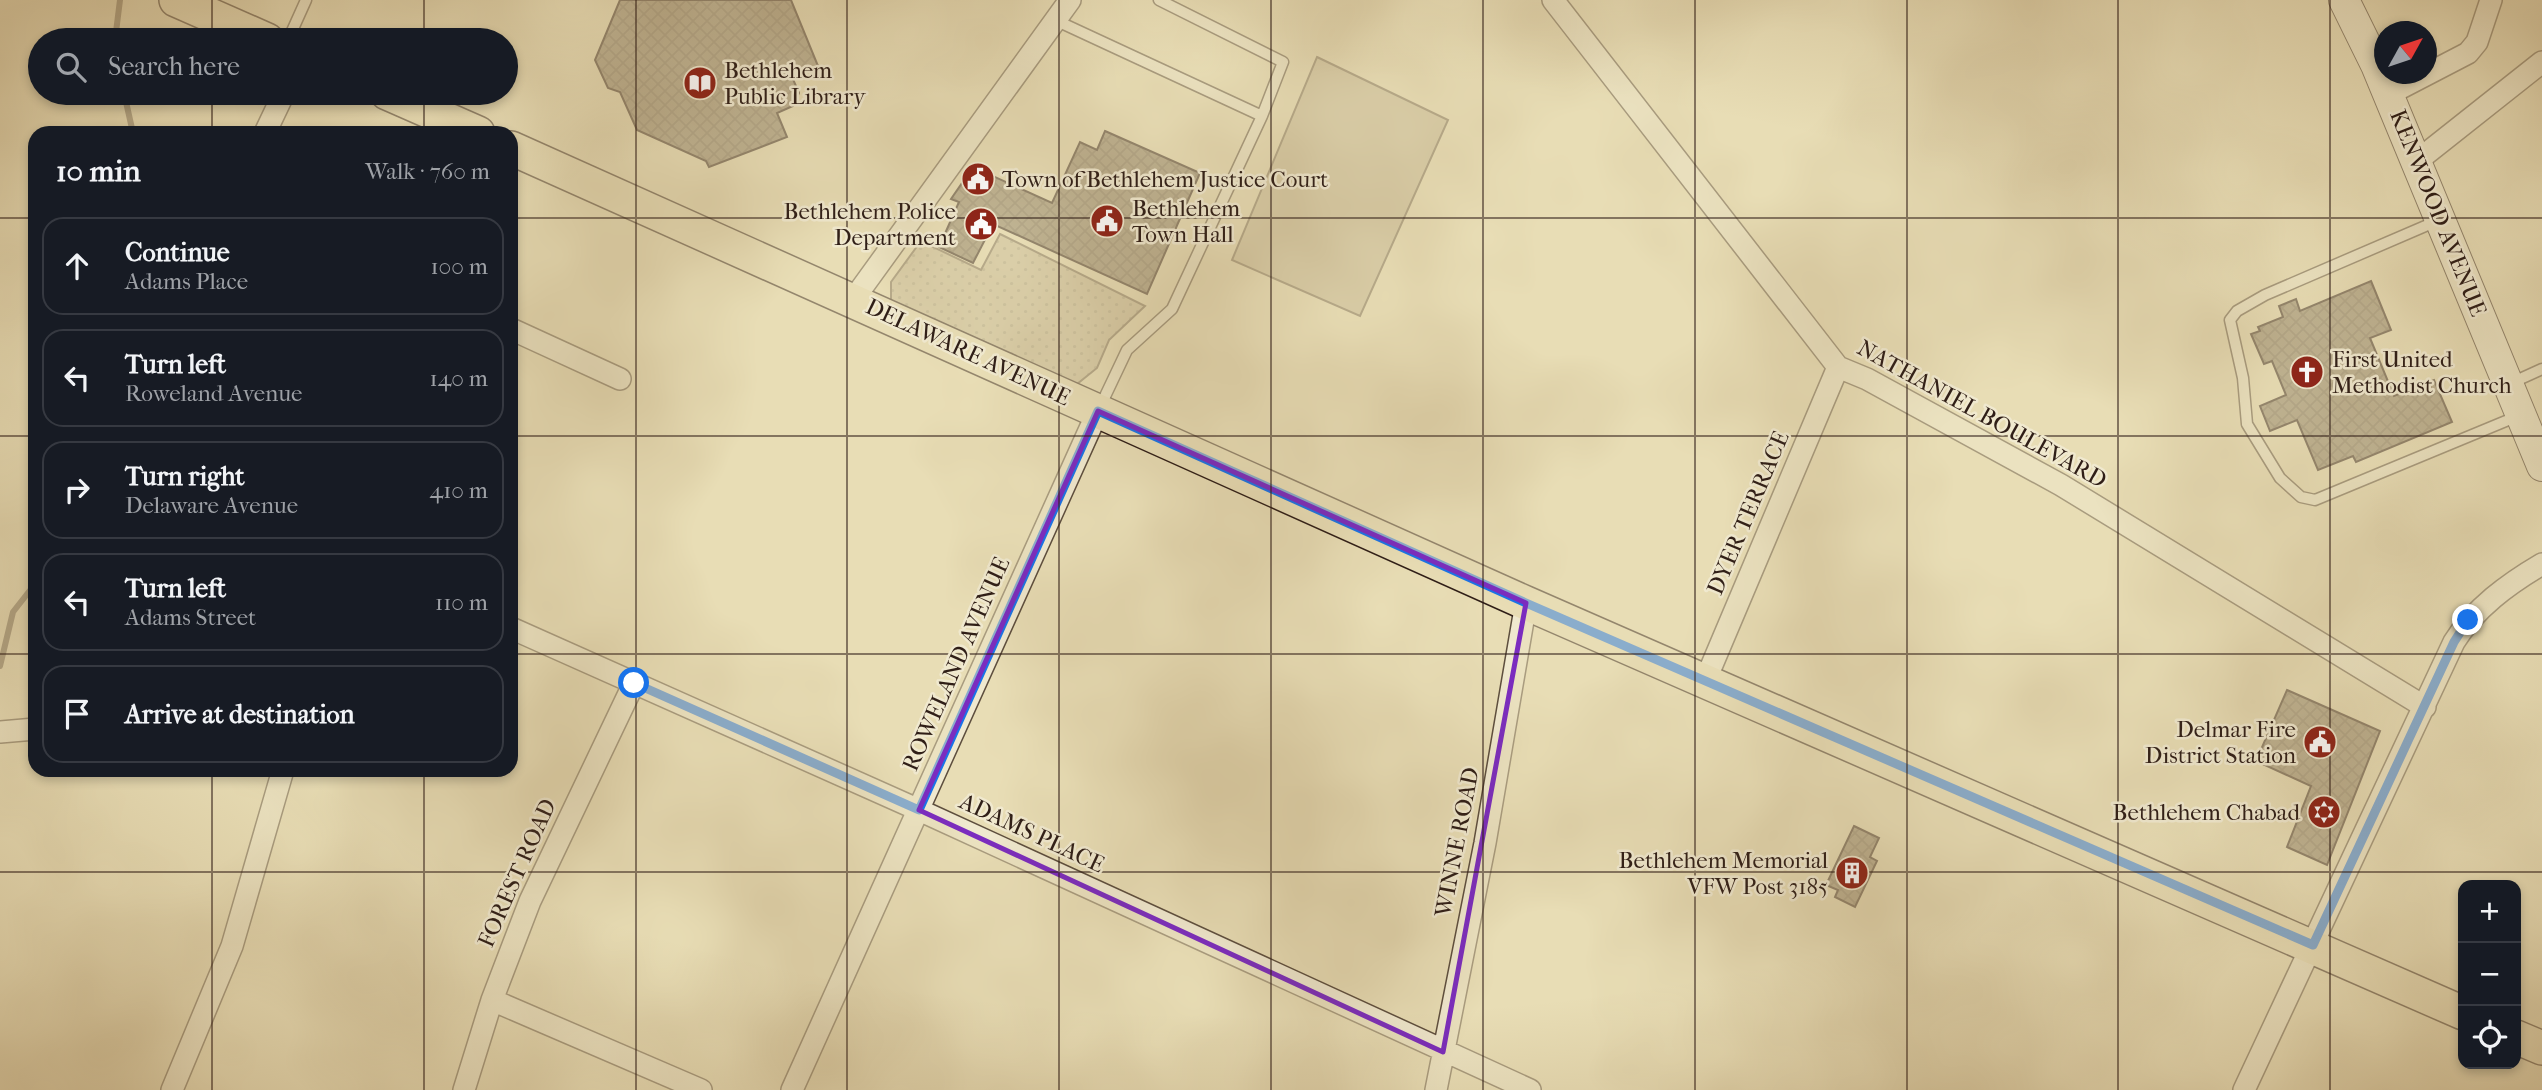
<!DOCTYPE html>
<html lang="en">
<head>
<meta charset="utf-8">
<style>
  body { margin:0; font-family:"IM FELL French Canon",serif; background:#242831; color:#f1f3f6 }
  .controls { position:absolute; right:21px; bottom:21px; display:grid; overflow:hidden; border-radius:14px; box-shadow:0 4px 10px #0003 }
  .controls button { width:63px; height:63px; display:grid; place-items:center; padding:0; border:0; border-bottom:2px solid #363941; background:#171b24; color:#f1f3f6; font:35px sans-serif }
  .compass { position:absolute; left:2374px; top:21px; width:63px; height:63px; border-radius:50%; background:#171b24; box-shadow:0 4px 10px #0003; rotate:50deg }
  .stop { position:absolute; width:21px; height:21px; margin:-16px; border:5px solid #1a73e8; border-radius:50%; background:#fff }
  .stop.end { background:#1a73e8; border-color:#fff; box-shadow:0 2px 7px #0008 }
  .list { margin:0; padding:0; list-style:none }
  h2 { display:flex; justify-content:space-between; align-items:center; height:91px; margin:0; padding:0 28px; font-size:30px }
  h2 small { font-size:23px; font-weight:400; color:#9ea1a6 }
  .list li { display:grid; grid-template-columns:46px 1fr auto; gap:21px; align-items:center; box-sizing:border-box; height:98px; margin:0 14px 14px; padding:0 14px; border:2px solid #363941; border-radius:21px }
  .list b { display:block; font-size:26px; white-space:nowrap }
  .list p { margin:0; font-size:23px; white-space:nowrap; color:#9ea1a6 }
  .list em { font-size:23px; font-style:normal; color:#9ea1a6 }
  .icon { flex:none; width:38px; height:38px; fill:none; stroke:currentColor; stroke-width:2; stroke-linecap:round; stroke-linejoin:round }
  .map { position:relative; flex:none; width:2542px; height:1090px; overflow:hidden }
  .search { position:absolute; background:#171b24; box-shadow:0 4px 10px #0003; left:28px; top:28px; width:490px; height:77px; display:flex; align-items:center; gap:18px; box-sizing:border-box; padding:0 24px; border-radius:38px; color:#9ea1a6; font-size:26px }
  .panel { position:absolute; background:#171b24; box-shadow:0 4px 10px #0003; left:28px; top:126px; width:490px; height:651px; border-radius:21px }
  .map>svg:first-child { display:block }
</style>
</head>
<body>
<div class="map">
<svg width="2542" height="1090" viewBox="0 0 2542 1090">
  <defs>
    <pattern id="grass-dots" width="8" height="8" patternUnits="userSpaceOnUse" patternTransform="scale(1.75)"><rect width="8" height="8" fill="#c9bd9a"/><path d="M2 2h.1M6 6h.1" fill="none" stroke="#ada284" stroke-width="1.8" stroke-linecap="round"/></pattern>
    <pattern id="building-cross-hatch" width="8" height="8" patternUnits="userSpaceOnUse" patternTransform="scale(1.75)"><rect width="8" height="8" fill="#8f8169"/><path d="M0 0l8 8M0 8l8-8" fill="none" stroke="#756955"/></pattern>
  </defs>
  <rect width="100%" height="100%" fill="#e8ddb5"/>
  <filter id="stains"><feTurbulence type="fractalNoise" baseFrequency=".00286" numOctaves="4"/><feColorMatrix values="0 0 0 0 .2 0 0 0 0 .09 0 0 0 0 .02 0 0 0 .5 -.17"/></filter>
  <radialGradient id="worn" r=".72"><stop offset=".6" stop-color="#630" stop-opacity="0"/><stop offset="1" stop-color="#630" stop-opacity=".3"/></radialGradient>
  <path fill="url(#grass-dots)" stroke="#7c6e58" stroke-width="2" d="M1000 234 1145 306 1109 340 1097 368 1077 384 891 302V282L921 241 981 270Z"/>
  <path fill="#c9bd9a" stroke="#7c6e58" stroke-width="2" d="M1317 57 1448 120 1360 316 1232 260Z"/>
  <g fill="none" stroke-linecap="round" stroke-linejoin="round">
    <path stroke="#786a55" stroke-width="6" d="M115 40 120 0
      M124 93 133 133
      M0 666 13 612 35 584"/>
  </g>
  <path fill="url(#building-cross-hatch)" stroke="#2f1e17" stroke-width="2" d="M620 0H791L818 66 792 77 799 93 793 106 777 113 787 137 709 167 706 161 637 130 620 92 608 88 595 60Z
    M1105 131 1200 173 1147 294 993 224 973 263 939 247 959 202 951 199 973 167 1052 203 1080 142 1097 150Z
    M2371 281 2391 330 2370 338 2394 396 2434 380 2452 422 2356 462 2353 456 2318 470 2297 420 2270 431 2260 406 2286 395 2272 361 2264 364 2251 334 2260 331 2258 327 2283 317 2279 306 2296 299 2300 311Z
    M2287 690 2380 731 2327 865 2287 847 2311 786 2256 761Z
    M1854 826 1879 838 1870 857 1877 861 1855 907 1835 897 1838 890 1826 885Z"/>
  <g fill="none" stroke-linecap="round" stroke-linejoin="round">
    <defs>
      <path id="service" d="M1055 20 1262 116
        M288 40 306 0
        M2437 221 2265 295 2237 311 2230 320 2243 378 2247 424 2280 478 2301 497 2315 500 2518 416
        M2509 384 2542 369
        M1099 409 1127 350 1172 309 1262 116 1283 62 1159 0"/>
      <path id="minor" d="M1553 0 1838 367 1867 379 2061 485 2425 707
        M2389 94 2468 53 2477 42 2491 0
        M265 133 284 93
        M2417 161 2542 62
        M853 300 1070 0
        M511 329 620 379
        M511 628 919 810 1530 1090
        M1706 679 1838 367
        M0 732 35 729
        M492 1000 701 1090
        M172 1090 232 946 283 770
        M464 1090 492 1000 530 901 634 683
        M792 1090 1098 411
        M1436 1090 1485 843 1526 603
        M2244 1090 2454 642C2475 608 2508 584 2542 564"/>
      <path id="secondary" d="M2344 0 2376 65 2542 466"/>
      <path id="primary" d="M176 0 267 40
        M387 93 478 133
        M511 148 1526 603 2463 1013
        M2516 1037 2542 1048"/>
    </defs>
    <use href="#service" stroke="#5d4e3e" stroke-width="13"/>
    <use href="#minor" stroke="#5d4e3e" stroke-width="24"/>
    <use href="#secondary" stroke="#2f1e17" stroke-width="32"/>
    <use href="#primary" stroke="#2f1e17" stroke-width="36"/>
    <use href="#service" stroke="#f0e9cf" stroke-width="10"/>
    <use href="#minor" stroke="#f0e9cf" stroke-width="21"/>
    <use href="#secondary" stroke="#f0e9cf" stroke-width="30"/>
    <use href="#primary" stroke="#e8ddb5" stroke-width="33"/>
  </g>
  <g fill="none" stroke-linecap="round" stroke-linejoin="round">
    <path stroke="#1a73e8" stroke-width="9" d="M634 683 919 810 1098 411 1526 603 2313 945 2454 642 2468 620"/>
  </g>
  <path d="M0 0H2542V1090H0ZM1098 411 1526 603 1443 1052 919 810Z" fill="#e8ddb5" fill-opacity=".55" fill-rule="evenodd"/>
  <path fill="none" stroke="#7b2cbf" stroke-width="5" stroke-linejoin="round" d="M1098 411 1526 603 1443 1052 919 810Z"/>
  <path fill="none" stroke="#2f1e17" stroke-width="2" stroke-opacity="0.55" d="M212 0V40M424 0V40M636 0V1090M847 0V1090M1059 0V1090M1271 0V1090M1483 0V1090M1695 0V1090M1907 0V1090M2118 0V1090M2330 0V1090M212 93V133M424 93V133M0 218H35M511 218H2542M0 436H35M511 436H2542M0 654H35M511 654H2542M212 770V1090M424 770V1090M0 872H2542"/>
  <defs>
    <symbol id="library-disc" viewBox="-11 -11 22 22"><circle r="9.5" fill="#8f2418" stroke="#f0e9cf"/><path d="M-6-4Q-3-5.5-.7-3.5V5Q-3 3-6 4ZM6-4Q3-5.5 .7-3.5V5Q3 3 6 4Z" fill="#fff"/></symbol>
    <symbol id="civic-disc" viewBox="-11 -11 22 22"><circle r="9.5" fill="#8f2418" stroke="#f0e9cf"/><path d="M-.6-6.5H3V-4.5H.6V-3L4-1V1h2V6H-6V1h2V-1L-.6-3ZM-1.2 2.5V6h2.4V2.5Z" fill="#fff"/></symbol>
    <symbol id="church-disc" viewBox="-11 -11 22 22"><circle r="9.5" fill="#8f2418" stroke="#f0e9cf"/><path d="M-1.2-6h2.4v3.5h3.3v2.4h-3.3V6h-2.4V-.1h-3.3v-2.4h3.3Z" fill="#fff"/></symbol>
    <symbol id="synagogue-disc" viewBox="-11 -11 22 22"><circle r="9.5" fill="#8f2418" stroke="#f0e9cf"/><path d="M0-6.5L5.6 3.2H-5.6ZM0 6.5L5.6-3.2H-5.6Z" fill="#fff"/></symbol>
    <symbol id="building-disc" viewBox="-11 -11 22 22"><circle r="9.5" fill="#8f2418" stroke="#f0e9cf"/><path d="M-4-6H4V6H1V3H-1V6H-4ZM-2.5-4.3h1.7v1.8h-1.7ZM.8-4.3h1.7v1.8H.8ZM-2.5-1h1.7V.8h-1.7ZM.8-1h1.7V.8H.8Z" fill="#fff"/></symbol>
  </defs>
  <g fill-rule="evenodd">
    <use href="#library-disc" x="681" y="64" width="38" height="38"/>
    <use href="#civic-disc" x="959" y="160" width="38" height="38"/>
    <use href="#civic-disc" x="1088" y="202" width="38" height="38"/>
    <use href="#civic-disc" x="962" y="205" width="38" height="38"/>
    <use href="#church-disc" x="2288" y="353" width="38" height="38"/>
    <use href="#civic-disc" x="2301" y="723" width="38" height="38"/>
    <use href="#synagogue-disc" x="2305" y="793" width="38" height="38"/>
    <use href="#building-disc" x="1833" y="854" width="38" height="38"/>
  </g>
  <g text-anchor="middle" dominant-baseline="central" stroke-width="5" stroke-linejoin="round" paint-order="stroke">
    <g font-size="23" fill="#2f1e17" stroke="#f0e9cf" text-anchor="start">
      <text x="724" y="70">Bethlehem<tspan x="724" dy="26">Public Library</tspan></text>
      <text x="1002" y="179">Town of Bethlehem Justice Court</text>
      <text x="1132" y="208">Bethlehem<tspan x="1132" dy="26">Town Hall</tspan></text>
      <text x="956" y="211" text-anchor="end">Bethlehem Police<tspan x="956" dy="26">Department</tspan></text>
      <text x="2332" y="359">First United<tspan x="2332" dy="26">Methodist Church</tspan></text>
      <text x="2296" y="729" text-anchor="end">Delmar Fire<tspan x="2296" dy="26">District Station</tspan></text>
      <text x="2300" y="812" text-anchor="end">Bethlehem Chabad</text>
      <text x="1828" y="860" text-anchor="end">Bethlehem Memorial<tspan x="1828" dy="26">VFW Post 3185</tspan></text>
    </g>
    <g font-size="23" fill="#2f1e17" stroke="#f0e9cf">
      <text transform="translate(2438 213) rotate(68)">KENWOOD AVENUE</text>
      <text transform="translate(968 352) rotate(25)">DELAWARE AVENUE</text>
      <text transform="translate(1982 414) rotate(29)">NATHANIEL BOULEVARD</text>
      <text transform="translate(1748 513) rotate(-67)">DYER TERRACE</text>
      <text transform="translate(956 664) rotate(-66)">ROWELAND AVENUE</text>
      <text transform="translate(1032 833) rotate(25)">ADAMS PLACE</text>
      <text transform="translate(1457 842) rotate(-79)">WINNE ROAD</text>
      <text transform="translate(517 873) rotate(-66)">FOREST ROAD</text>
    </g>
  </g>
  <rect width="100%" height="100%" filter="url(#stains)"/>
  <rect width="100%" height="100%" fill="url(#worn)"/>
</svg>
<div class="controls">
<button>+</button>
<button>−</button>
<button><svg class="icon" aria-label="locate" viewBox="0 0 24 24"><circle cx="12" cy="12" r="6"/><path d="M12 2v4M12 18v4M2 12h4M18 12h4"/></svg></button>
</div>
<svg class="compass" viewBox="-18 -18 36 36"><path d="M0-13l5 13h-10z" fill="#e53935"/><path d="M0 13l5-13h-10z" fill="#9ea1a6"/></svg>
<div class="stop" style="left:634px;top:683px"></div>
<div class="stop end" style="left:2468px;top:620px"></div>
<div class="search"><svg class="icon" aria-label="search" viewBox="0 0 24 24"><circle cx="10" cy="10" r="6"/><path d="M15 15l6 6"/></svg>Search here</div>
<section class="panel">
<h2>10 min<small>Walk · 760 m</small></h2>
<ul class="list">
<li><svg class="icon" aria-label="ahead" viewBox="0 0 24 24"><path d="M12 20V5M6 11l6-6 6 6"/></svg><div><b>Continue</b><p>Adams Place</p></div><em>100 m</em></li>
<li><svg class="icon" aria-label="left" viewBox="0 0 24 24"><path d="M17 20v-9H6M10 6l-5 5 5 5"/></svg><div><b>Turn left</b><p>Roweland Avenue</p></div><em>140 m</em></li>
<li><svg class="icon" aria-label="right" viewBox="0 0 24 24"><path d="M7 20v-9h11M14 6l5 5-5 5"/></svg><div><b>Turn right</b><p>Delaware Avenue</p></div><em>410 m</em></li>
<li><svg class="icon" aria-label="left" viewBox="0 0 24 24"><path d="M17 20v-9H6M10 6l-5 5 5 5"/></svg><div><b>Turn left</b><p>Adams Street</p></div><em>110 m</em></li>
<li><svg class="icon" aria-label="arrive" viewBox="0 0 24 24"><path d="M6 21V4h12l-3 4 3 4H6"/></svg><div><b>Arrive at destination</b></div></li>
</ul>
</section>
</div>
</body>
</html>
